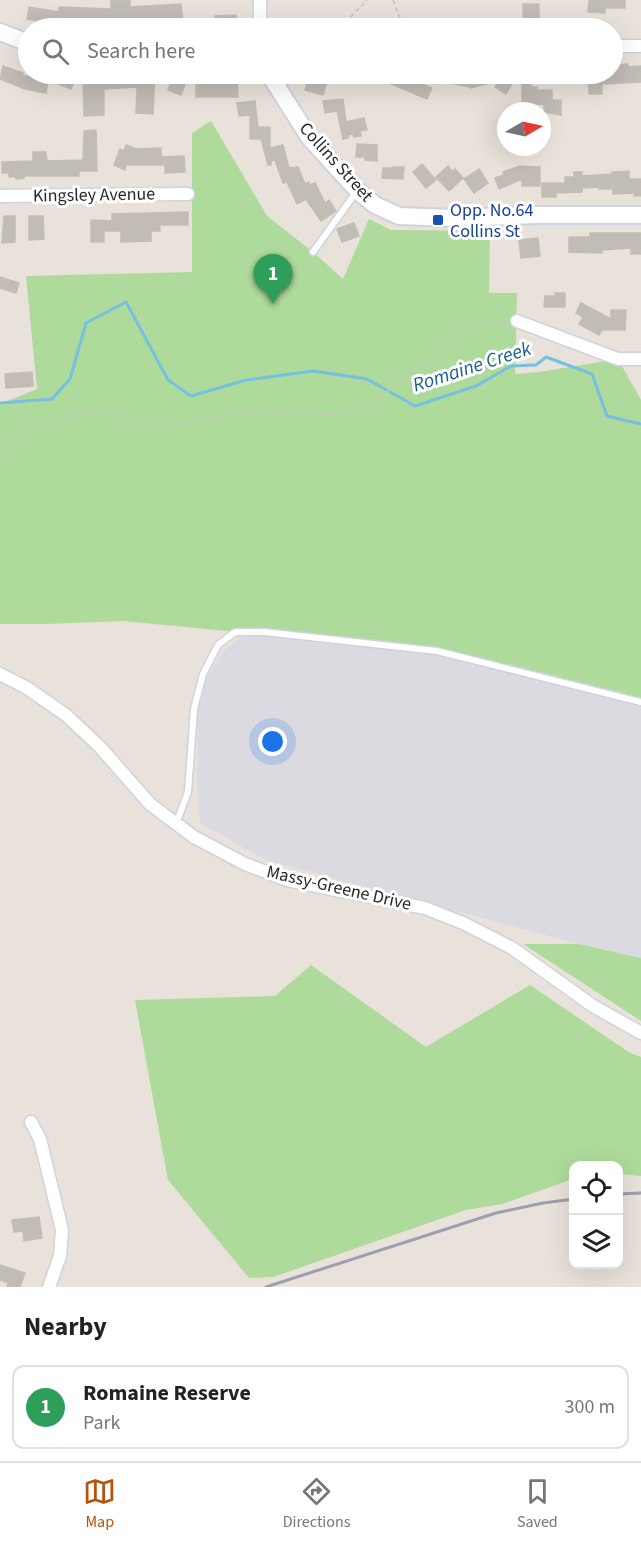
<!DOCTYPE html>
<html lang="en">
<head>
<meta charset="utf-8">
<style>
  body { margin:0; font-family:"Source Sans 3",sans-serif; background:#f6f6f6; color:#222 }
  .controls { position:absolute; right:18px; bottom:18px; display:grid; overflow:hidden; border-radius:12px; box-shadow:0 6px 24px #0002 }
  .controls button { width:54px; height:54px; display:grid; place-items:center; padding:0; border:0; border-bottom:2px solid #e0e0e0; background:#fff; color:#222; font:30px sans-serif }
  .compass { position:absolute; left:497px; top:102px; width:54px; height:54px; border-radius:50%; background:#fff; box-shadow:0 6px 24px #0002; rotate:81deg }
  .you { position:absolute; left:273px; top:742px; width:21px; height:21px; margin:-15px; border:4px solid #fff; border-radius:50%; background:#1a73e8; box-shadow:0 0 0 9px #1a73e833 }
  .badge { display:grid; place-items:center; width:39px; height:39px; border-radius:50%; background:#b45309; color:#fff; font-size:20px; font-weight:700 }
  .pin { position:absolute; translate:-50% -50px; filter:drop-shadow(0 2px 3px #0008) }
  .pin::after { content:''; position:absolute; top:32px; width:21px; height:18px; background:inherit; clip-path:polygon(0 0,100% 0,50% 100%) }
  .list { margin:0; padding:0; list-style:none }
  h2 { display:flex; justify-content:space-between; align-items:center; height:78px; margin:0; padding:0 24px; font-size:26px }
  h2 small { font-size:20px; font-weight:400; color:#767676 }
  .list li { display:grid; grid-template-columns:39px 1fr auto; gap:18px; align-items:center; box-sizing:border-box; height:84px; margin:0 12px 12px; padding:0 12px; border:2px solid #e0e0e0; border-radius:12px }
  .list b { display:block; font-size:22px; white-space:nowrap }
  .list p { margin:0; font-size:20px; white-space:nowrap; color:#767676 }
  .list em { font-size:20px; font-style:normal; color:#767676 }
  .icon { flex:none; width:33px; height:33px; fill:none; stroke:currentColor; stroke-width:2; stroke-linecap:round; stroke-linejoin:round }
  .map { position:relative; flex:none; width:641px; height:1287px; overflow:hidden }
  .search { position:absolute; background:#fff; box-shadow:0 6px 24px #0002; left:18px; right:18px; top:18px; height:66px; display:flex; align-items:center; gap:15px; box-sizing:border-box; padding:0 21px; border-radius:33px; color:#767676; font-size:22px }
  .sheet { height:174px; background:#fff }
  nav { display:flex; justify-content:space-around; align-items:center; box-sizing:border-box; height:84px; border-top:2px solid #e0e0e0; background:#fff; font-size:16px; color:#767676 }
  nav a { display:grid; justify-items:center; gap:3px }
  nav .on { color:#b45309 }
  .map>svg:first-child { display:block }
</style>
</head>
<body>
<div class="map">
<svg width="641" height="1287" viewBox="0 0 641 1287">
  <rect width="100%" height="100%" fill="#e8e2da"/>
  <path fill="#dcdae1" d="M264 632 437 651 641 702V958L579 944 266 860 200 823 197 782 198 711 206 678 223 652 239 638Z"/>
  <path fill="#aeda9b" d="M211 121 267 216 313 252 343 279 369 219 391 230 490 231 489 293H517L515 374 539 372 618 359 641 400V702L437 651 123 621 47 624H0V404L37 389 26 276 192 272V133Z
    M523 944H579L641 958V1021Z
    M311 965 426 1047 530 985 630 1053 641 1057V1176L619 1174 618 1166H574L573 1179 502 1204 466 1210 273 1277 249 1278 168 1180 135 1000 275 996Z"/>
  <g fill="none" stroke-linecap="round" stroke-linejoin="round">
    <path stroke="#76c1e1" stroke-width="3" d="M0 403 52 399 70 379 86 323 126 302 168 380 191 396 246 380 313 371 367 379 415 406 476 386 511 366 536 365 546 357 592 374 607 416 641 424"/>
  </g>
  <path fill="#c1bcb5" stroke="#c3beb4" stroke-width="1.5" d="M111 0H130V7L181 4 183 21 167 22V19L106 23V28L94 27 95 20 47 19V22L27 19 29 7 59 12V7L111 9Z
    M589 0H625V8H605V13L588 12Z
    M523 4H539V26H523Z
    M236 15V27L215 28V16Z
    M628 64V67L641 66V82L602 84V94H589L588 74H612V65Z
    M3 66 23 73 22 75 48 81 46 93 25 89 0 79Z
    M61 74H76L71 89 58 84Z
    M83 74H155L153 114 136 113 137 87 104 89V115L84 116Z
    M174 74H189L181 95 168 90Z
    M196 74H237L238 97H196Z
    M382 74H404L403 77 432 88 427 99 379 79Z
    M441 74H484L486 84 471 88 470 87 440 81Z
    M503 74H511L516 77 506 94 495 87Z
    M309 77 327 81 323 95 305 90Z
    M522 82H531V87H537V90H552V100H561V115L544 112V104L522 105Z
    M343 99 346 122 364 118 367 130 360 131 361 136 354 137 353 134 348 135V138L343 139 337 111 325 113 323 101Z
    M255 101 258 127H270V148L283 145 289 168 298 167 305 184 309 182 310 185 315 183 325 203 329 200 336 211 321 221 306 199 297 204 287 182 283 183 275 160 271 161V165H268L261 139H250V115L239 116 237 103Z
    M96 130 97 171H79V176H24V178L16 179V177H9V173H2V162L33 161V152H46L47 161 83 160 84 131Z
    M357 144 377 145V161L365 160V157H356Z
    M126 145 136 149 161 148V157L184 156 185 172 165 173V165H126L125 170 114 165 120 149 124 151Z
    M422 164 436 180 426 188 413 172Z
    M448 166 452 171 455 169 463 178 449 191 436 177Z
    M520 166 540 167V186H522V179L499 189 495 178 504 175 503 172Z
    M393 167H404L403 179 382 178 383 168H393Z
    M479 169 488 183 474 193 464 179Z
    M629 171V179H641V196H634V193L613 194V189H599V187L582 188V192L556 193V197H542V183H565V177H574V172H582V176L612 174V172Z
    M188 212V225H160V231H151V241L121 242V231H104V242H91V220L112 221V214Z
    M4 216H15V242L2 243Z
    M29 216H43L44 239 29 240Z
    M354 223 359 236 342 242 337 229Z
    M590 233H641V254H631V248L602 250V253L569 252V237H590Z
    M538 238 540 256 521 258 519 240Z
    M0 277 19 283 16 293 0 288Z
    M555 293H565V307H544L545 296H555Z
    M581 303 611 319V310H626L625 330H602L599 335 579 324 583 317 576 313Z
    M32 372 33 386 6 388 5 374Z
    M39 1217 42 1238 24 1241 23 1231 14 1232 12 1220Z
    M0 1265 25 1273 20 1287H7L8 1283 0 1280Z"/>
  <g fill="none" stroke-linecap="round" stroke-linejoin="round">
    <defs>
      <path id="lane" d="M313 252 357 191
        M176 824 188 792 194 709 203 674 218 645 235 632H264L437 651 641 702"/>
      <path id="street" d="M260 0V28
        M612 46H641
        M0 196 188 194
        M517 321 618 359H641
        M0 674 27 688 66 715 100 747 150 804 194 837 245 864 287 880 425 908 463 923 512 948 593 1006 641 1033
        M31 1122 40 1139 62 1230 60 1256 49 1287"/>
      <path id="secondary" d="M0 32 28 43
        M269 74 309 137 358 191 375 205 399 216 453 218 536 215H641"/>
    </defs>
    <use href="#lane" stroke="#cfd2df" stroke-width="9"/>
    <use href="#street" stroke="#cfd2df" stroke-width="15"/>
    <use href="#secondary" stroke="#cfd2df" stroke-width="20"/>
    <path stroke="#c3c3c3" stroke-width="1.5" stroke-dasharray="4.5 3" stroke-linecap="butt" d="M393 0 404 28
      M340 28 367 0
      M0 449 33 426 81 413 111 410 147 425H175L239 412 347 415 376 401 405 376 439 360 455 336 470 326 507 322"/>
    <use href="#lane" stroke="#fff" stroke-width="6"/>
    <use href="#street" stroke="#fff" stroke-width="12"/>
    <use href="#secondary" stroke="#fff" stroke-width="16"/>
    <path stroke="#9d9fb0" stroke-width="3" d="M618 1194 641 1193
      M266 1287 496 1213 543 1203 574 1199"/>
  </g>
  <rect fill="#1a4fb4" stroke="#fff" stroke-width="2" x="432" y="214" width="12" height="12" rx="3"/>
  <g text-anchor="middle" dominant-baseline="central" stroke-width="6" stroke-linejoin="round" paint-order="stroke">
    <g font-size="18" fill="#272727" stroke="#fff">
      <text transform="translate(336 162) rotate(48)">Collins Street</text>
      <text transform="translate(94 195) rotate(-1)">Kingsley Avenue</text>
      <text transform="translate(339 888) rotate(13)">Massy-Greene Drive</text>
    </g>
    <g font-size="18" fill="#164399" stroke="#fff" text-anchor="start">
      <text x="450" y="210">Opp. No.64<tspan x="450" dy="21">Collins St</tspan></text>
    </g>
    <g font-size="20" font-style="italic" fill="#1a5f88" stroke="#fff">
      <text transform="translate(472 367) rotate(-18)">Romaine Creek</text>
    </g>
  </g>
</svg>
<div class="controls">
<button><svg class="icon" aria-label="locate" viewBox="0 0 24 24"><circle cx="12" cy="12" r="6"/><path d="M12 2v4M12 18v4M2 12h4M18 12h4"/></svg></button>
<button><svg class="icon" aria-label="layers" viewBox="0 0 24 24"><path d="M12 4l9 5-9 5-9-5zM3 14l9 5 9-5"/></svg></button>
</div>
<svg class="compass" viewBox="-18 -18 36 36"><path d="M0-13l5 13h-10z" fill="#e53935"/><path d="M0 13l5-13h-10z" fill="#767676"/></svg>
<div class="you"></div>
<div class="pin badge" style="left:273px;top:304px;background:#2e9e5b">1</div>
<div class="search"><svg class="icon" aria-label="search" viewBox="0 0 24 24"><circle cx="10" cy="10" r="6"/><path d="M15 15l6 6"/></svg>Search here</div>
</div>
<section class="sheet">
<h2>Nearby<small></small></h2>
<ul class="list">
<li><span class="badge" style="background:#2e9e5b">1</span><div><b>Romaine Reserve</b><p>Park</p></div><em>300 m</em></li>
</ul>
</section>
<nav>
<a class="on"><svg class="icon" aria-label="map" viewBox="0 0 24 24"><path d="M3 6l6-2 6 2 6-2v14l-6 2-6-2-6 2zM9 4v14M15 6v14"/></svg>Map</a>
<a><svg class="icon" aria-label="directions" viewBox="0 0 24 24"><path d="M12 3l9 9-9 9-9-9zM9 14v-3h6M13 9l2 2-2 2"/></svg>Directions</a>
<a><svg class="icon" aria-label="saved" viewBox="0 0 24 24"><path d="M7 4h10v16l-5-4-5 4z"/></svg>Saved</a>
</nav>
</body>
</html>
